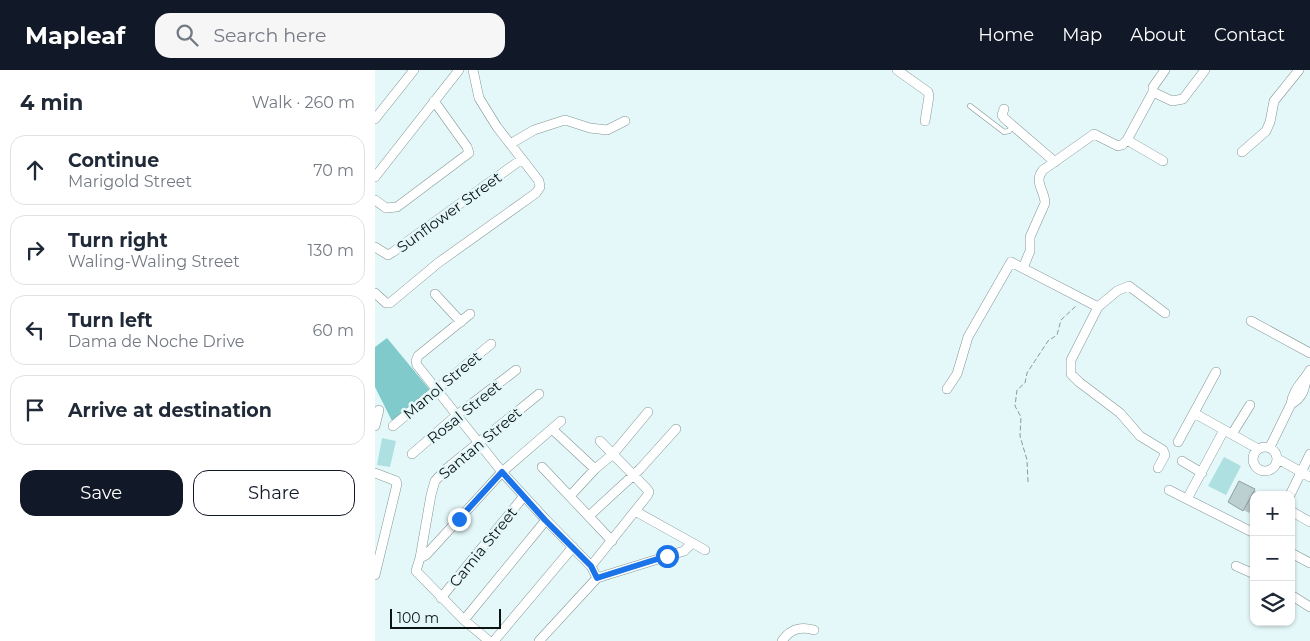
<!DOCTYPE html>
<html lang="en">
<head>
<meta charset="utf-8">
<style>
  body { margin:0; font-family:Montserrat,sans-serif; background:#f6f6f7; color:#1f2937 }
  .controls { position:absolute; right:15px; bottom:15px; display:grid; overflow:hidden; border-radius:10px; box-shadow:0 1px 4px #0004 }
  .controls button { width:45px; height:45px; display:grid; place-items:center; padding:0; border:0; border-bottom:1px solid #e0e1e3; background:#fff; color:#1f2937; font:25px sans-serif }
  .scale { position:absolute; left:15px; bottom:12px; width:111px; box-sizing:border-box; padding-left:5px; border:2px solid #0c1313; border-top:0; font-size:14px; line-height:18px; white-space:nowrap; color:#0c1313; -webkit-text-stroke:4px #e5f8f9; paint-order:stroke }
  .stop { position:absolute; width:15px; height:15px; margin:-11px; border:4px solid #1a73e8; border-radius:50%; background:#fff }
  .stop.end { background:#1a73e8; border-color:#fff; box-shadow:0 1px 5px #0008 }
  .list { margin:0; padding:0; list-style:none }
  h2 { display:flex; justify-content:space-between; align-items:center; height:65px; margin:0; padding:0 20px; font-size:21px }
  h2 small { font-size:16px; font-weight:400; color:#747a83 }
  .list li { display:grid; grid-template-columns:32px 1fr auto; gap:15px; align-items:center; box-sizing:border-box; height:70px; margin:0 10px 10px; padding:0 10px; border:1px solid #e0e1e3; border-radius:15px }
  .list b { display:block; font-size:19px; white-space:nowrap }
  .list p { margin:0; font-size:16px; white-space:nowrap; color:#747a83 }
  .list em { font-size:16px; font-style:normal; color:#747a83 }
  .actions { display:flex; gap:10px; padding:15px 20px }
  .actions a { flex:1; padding:11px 0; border:1px solid #111827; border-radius:15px; text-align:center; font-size:18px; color:#111827 }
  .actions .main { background:#111827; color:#fff }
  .icon { flex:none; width:28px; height:28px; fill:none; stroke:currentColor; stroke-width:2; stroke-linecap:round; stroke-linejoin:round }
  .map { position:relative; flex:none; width:935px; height:571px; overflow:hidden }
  header { display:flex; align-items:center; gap:30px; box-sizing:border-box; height:70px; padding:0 25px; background:#111827; color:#fff }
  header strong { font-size:24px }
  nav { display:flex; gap:28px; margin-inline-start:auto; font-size:18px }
  .search { width:350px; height:45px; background:#f6f6f7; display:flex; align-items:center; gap:12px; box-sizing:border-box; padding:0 18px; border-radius:15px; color:#747a83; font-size:19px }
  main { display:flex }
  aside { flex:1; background:#fff }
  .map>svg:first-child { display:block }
</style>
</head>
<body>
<header>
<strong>Mapleaf</strong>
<div class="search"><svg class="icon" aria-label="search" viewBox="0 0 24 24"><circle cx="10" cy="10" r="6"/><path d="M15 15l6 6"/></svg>Search here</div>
<nav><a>Home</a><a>Map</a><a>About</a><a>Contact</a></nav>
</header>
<main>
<aside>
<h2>4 min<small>Walk · 260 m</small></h2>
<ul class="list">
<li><svg class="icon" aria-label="ahead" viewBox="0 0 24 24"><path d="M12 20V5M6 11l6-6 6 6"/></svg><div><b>Continue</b><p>Marigold Street</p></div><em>70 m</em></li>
<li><svg class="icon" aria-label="right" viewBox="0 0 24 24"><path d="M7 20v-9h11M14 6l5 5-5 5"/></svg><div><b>Turn right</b><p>Waling-Waling Street</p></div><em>130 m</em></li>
<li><svg class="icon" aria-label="left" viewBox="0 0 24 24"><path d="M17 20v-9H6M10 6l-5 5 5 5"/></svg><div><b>Turn left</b><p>Dama de Noche Drive</p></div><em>60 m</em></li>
<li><svg class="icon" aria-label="arrive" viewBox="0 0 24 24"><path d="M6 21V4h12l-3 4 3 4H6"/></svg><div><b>Arrive at destination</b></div></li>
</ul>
<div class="actions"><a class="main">Save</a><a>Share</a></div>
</aside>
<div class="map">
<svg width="935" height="571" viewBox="0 0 935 571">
  <rect width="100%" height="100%" fill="#e5f8f9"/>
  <path fill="#aedfe1" d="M7 368 21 371 15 397 2 395Z
    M849 387 866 396 851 425 833 416Z"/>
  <path fill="#80cacc" d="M12 268 55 320 17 351 0 317V277Z"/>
  <path fill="#0003" d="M865 413 885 424 879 425V435L874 443 854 432Z"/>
  <path fill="#bdd0d1" stroke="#8d9fa0" d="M864 411 880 419 868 441 853 432Z"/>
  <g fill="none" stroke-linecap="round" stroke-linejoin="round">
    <defs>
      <path id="service" d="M595 36 629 62 634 61 638 56"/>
      <path id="minor" d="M522 0 553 22 554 26 550 51
        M778 22V17L790 0
        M629 39 627 45 629 48 680 92
        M0 49 39 0
        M752 70 788 91
        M135 74 159 60 190 50 215 58 232 60 250 51
        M867 82 891 61 895 52 899 31 924 0
        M0 107 84 0
        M0 130 11 138 22 137 94 83 92 77 59 31
        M0 177 13 185 18 182 147 89
        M648 198 655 181V167L670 133C670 121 658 112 668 100L719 64 743 76 747 75 752 70 778 22 797 31 808 29 830 0
        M0 223 11 233H15L63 193 161 123 165 117 164 111 122 57 104 28 98 0
        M60 224 86 252
        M95 244 43 286 41 291 42 295 127 402 171 450 216 496 222 508
        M876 251 935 283
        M572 319 582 304 593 267 636 192 723 237
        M916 334C928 328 930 318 932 305
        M819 343 883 379
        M0 356 4 340
        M18 356 116 274
        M177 359 220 399
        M857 364 875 335
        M803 372 841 302
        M878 389a12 12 0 1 1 24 0a12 12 0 1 1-24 0Z
        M895 377 916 334C918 319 928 312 935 300
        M37 384 82 345 141 300
        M903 389 935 407
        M807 391 827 403
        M167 397 237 471
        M783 398 790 385 788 380 765 366 745 343 704 312 696 304V290L723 237 742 221 754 216 790 243
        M0 403 21 411 22 414 0 505
        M794 420 879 463
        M915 425 935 384
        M195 426 220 399 238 384 273 342
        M812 429 849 360
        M260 441 330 480
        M916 441 935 452
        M214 446 265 399 301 359
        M916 483 935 493
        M45 488 51 485 127 402 186 351
        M216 496 272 426 274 422 272 419 225 371
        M861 496 879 504
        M222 508 309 481 316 474
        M916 525 935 537
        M66 528 149 426
        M89 550 171 450
        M114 571 89 550 41 501 45 488 56 425 60 411 71 399 164 324
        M119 571 198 477
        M164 571 222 508
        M407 571C415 559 425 556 439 560"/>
    </defs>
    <use href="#service" stroke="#829494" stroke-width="5.5"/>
    <use href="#minor" stroke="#829494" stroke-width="10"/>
    <path stroke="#8a9898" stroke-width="1" stroke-dasharray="5 2.5" stroke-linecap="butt" d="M653 412 652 390 645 366 646 347 640 336 642 320 650 313 652 303 673 271 682 265 686 250 702 235"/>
    <use href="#service" stroke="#fff" stroke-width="4.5"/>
    <use href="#minor" stroke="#fff" stroke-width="9"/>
  </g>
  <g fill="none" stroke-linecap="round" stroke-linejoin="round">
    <path stroke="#1a73e8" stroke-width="6" d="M84 449 127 402 170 450 216 496 222 508 292 486"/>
  </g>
  <g text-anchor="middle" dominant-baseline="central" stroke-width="5" stroke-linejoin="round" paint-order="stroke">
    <g font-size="15" fill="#0c1313" stroke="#e5f8f9">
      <text transform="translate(74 142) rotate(-36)">Sunflower Street</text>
      <text transform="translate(67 315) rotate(-40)">Manol Street</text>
      <text transform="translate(89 342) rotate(-39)">Rosal Street</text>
      <text transform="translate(105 373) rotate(-40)">Santan Street</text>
      <text transform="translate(108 477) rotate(-51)">Camia Street</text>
    </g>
  </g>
</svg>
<div class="controls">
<button>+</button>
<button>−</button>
<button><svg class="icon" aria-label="layers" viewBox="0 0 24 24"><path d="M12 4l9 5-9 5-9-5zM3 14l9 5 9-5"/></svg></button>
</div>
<div class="scale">100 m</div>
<div class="stop" style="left:292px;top:486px"></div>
<div class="stop end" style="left:84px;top:449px"></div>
</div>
</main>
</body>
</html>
